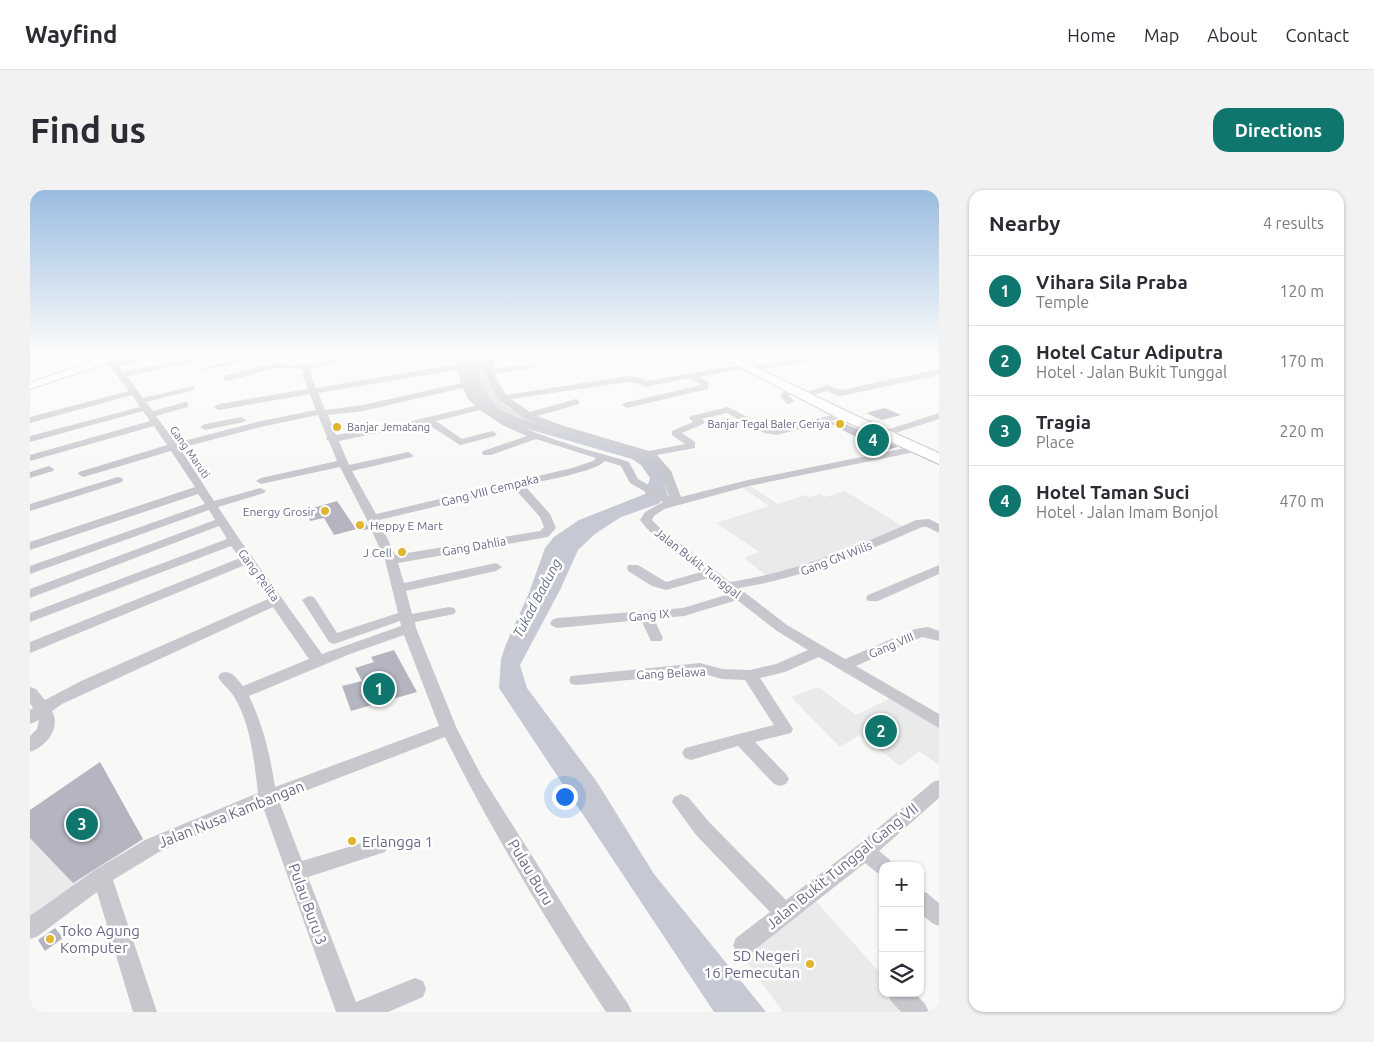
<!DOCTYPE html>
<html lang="en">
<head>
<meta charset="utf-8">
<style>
  body { margin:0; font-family:Ubuntu,sans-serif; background:#f2f2f3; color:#2b2b33 }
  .controls { position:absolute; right:15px; bottom:15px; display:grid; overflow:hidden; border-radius:10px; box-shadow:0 1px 4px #0004 }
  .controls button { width:45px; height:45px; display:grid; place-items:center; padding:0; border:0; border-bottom:1px solid #e1e1e2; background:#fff; color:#2b2b33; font:25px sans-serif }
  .you { position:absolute; left:534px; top:606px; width:18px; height:18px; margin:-12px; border:4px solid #fff; border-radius:50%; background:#1a73e8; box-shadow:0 0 0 8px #1a73e833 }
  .badge { display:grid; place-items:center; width:32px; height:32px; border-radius:50%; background:#0f766e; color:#fff; font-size:16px; font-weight:700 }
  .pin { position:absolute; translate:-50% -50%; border:2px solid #fff; box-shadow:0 1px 5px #0006 }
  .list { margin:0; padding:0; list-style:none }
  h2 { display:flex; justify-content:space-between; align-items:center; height:65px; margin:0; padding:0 20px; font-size:21px }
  h2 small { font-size:16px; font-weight:400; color:#7c7c81 }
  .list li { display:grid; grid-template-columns:32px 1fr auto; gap:15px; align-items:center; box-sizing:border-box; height:70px; padding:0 20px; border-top:1px solid #e1e1e2 }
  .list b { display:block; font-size:19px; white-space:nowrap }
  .list p { margin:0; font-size:16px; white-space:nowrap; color:#7c7c81 }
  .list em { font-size:16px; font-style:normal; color:#7c7c81 }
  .icon { flex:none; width:28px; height:28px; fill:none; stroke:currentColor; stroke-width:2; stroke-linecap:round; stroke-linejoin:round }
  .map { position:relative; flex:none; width:909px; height:822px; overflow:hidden; border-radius:15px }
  header { display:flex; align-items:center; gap:30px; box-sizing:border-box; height:70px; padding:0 25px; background:#fff; border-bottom:1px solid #e1e1e2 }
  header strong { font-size:24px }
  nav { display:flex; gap:28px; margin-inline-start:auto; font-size:18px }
  .intro { display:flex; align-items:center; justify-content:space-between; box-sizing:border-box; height:120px; padding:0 30px }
  h1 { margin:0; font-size:35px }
  .button { padding:12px 22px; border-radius:15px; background:#0f766e; color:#fff; font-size:18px; font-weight:700 }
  main { display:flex; gap:30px; padding:0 30px }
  aside { flex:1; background:#fff; border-radius:15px; box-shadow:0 1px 4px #0004 }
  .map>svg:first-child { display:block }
</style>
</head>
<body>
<header>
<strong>Wayfind</strong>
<nav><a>Home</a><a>Map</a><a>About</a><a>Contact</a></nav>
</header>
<div class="intro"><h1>Find us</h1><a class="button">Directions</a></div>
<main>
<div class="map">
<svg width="909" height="822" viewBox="0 0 909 822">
  <rect width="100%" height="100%" fill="#f8f9f7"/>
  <path fill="#e9eaea" d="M720 296 748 314 775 305 779 307 790 304 795 307 815 301 877 339 743 391 714 368 729 362 686 333 739 316 713 298Z
    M788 497 826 525 863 507 909 536V575L889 561 870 576 830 545 810 557 761 507Z
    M70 572 113 649 45 695 0 731V620Z
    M783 708 853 786V803H868L879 815 867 822H753L710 763Z"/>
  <path fill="#d6ded7" d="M453 164H460L456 174C459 187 463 202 472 212 494 234 558 247 589 256 603 260 620 264 631 274 638 282 638 297 643 306H637L632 277 625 271 600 260 486 227 467 218 454 200 451 190 450 184Z"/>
  <path fill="#c6c9d3" d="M434 164H453L450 184 451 190 454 200 467 218 486 227 600 260 625 271 632 277 637 306 628 314 591 327 565 344 548 360 531 398 490 475 497 498 567 592 624 684 736 822H684L469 498 471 469 476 454 499 403 515 358 524 347 549 330 615 304 620 288 611 275 602 269 491 237 463 225 439 201 432 173Z"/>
  <path fill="#b4b5c0" d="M855 218 871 225 852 230 836 223Z
    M809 231 868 257 853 261 799 233Z
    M307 311 326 339 324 334 335 331 339 339 328 341 327 339 304 345 294 328 280 331 276 320Z
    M364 460 387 502 321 521 312 496 332 491 325 478 344 472 341 467Z
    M70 572 113 649 43 693 0 648V620Z
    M25 738 33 748 15 761 8 750Z"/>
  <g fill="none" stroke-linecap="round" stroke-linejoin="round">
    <defs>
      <path id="major" d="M83 164H95L62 178 0 199V193Z"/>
      <path id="highway" d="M685 164H699L818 222 909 263V274L808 228Z"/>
    </defs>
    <use href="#major" stroke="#babac2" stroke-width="2"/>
    <use href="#highway" stroke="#babac0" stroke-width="2"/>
    <path fill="#c7c7ce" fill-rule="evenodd" d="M128 164H143L139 166 88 176 93 182 186 164H200L97 186 113 208 164 196V200L116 212 123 221 155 212 158 213V217L126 226 146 253 231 231 286 220 280 204 189 220 184 217 189 214 278 199 272 185 273 179 245 178 197 191 194 190V186L245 173 256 175 283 174 327 164H340L286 178 280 181 286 198 427 174 429 164H437C418 232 555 257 599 272L608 289 640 307 628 277 614 266 504 232 494 228 467 208 455 182 454 173 457 164H465L463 179 506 173 510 175 506 177 464 184 476 205 598 186 608 187 616 191 715 174 719 177 795 164H811L807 166 720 182 716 178 669 187 678 192V199L597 218 592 215 594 213 671 195 660 188 615 197 603 192H598L481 209 500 222 546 209 549 210V214L507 226 534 236 619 261 655 254 642 245V241L663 232 659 228 661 226 698 217 739 238 747 239 813 222 818 225 816 227 747 245 734 243 697 223 672 229 675 232 673 234 652 243 665 252V258L627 265 641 281 651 307 718 290 885 256 889 257V261L885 262 719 296 634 319 624 326 622 330 629 337 700 392C766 382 826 357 886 330L899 329 909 334V343L897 337H892C833 363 773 388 709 398L757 435 815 469 885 439 898 437 909 441V451L892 447 826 476 909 524V538L789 467 755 482 730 488 763 539 761 543 725 552 756 584 759 589 756 594 750 596 744 594 708 556 661 570 655 568 652 563 655 558 744 535 715 490 692 489 670 483 547 495 541 494 539 490 541 486 670 473 692 479 720 480 746 474 778 460 747 441 707 410 654 426 624 429 633 448 631 451H621L611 430 527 438 522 436 520 433 522 430 527 428 653 418 699 404 679 388 636 400 622 396 598 381 597 378 598 375H608L636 392 671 382C651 366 625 351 610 330L615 322 633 312 600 293 591 276 575 271C565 282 511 291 494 295L520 324 526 338 518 347 368 373 374 393 466 373 472 377 466 381 376 401 382 424 419 417 424 418 426 421 424 424 385 432 386 438 427 539 451 585 555 750 598 814 602 822H576C518 734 462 642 415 547L249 611 272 671 348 648 355 650 358 656 355 662 278 687 326 812 385 788 393 791 396 799 393 807 358 822H306L233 617 129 662 83 690 127 822H103L67 702 8 746 0 749V726L65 680 115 650 228 603C224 571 221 533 203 505 199 499 192 494 188 487L191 483C202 480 206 488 213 496L279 469 243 417 32 514 22 521C31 538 17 556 0 562V546L7 539 9 530 0 534V520L3 518 0 513V497L6 499 15 510 51 491 238 409 215 375 0 463V452L210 368 201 356 0 432V423L197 349 189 336 0 408V399L185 330 179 320 0 384V376L175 314 168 304 0 360V352L165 297 141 261 57 286 53 287 48 284 49 282 137 255 124 236 0 271V265L120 231 113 221 0 252V246L110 217 102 205 0 233V227L99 201 80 176 69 173V169L83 172ZM427 180 431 193 333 215 295 220 288 203ZM433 198 438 209 445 216 369 234 306 245 298 225 333 221ZM450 220 474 236 497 246 453 261 452 263 453 265H461L506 249 566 268 563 271 542 278 346 324 322 281 382 267 383 265 378 262 319 275 309 251 396 233 430 255 465 246 467 244 462 241 432 249 406 231ZM288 225 297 247 296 249 299 251 307 271 231 288 226 291 231 294 310 277 336 328 355 370 368 423 307 443 284 407 279 406 272 410 299 452 304 454 370 431 371 436 292 464 210 350 188 317 234 303 236 301 230 298 184 311 150 258 231 237ZM484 298 510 327 514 337 510 341 365 365 349 330ZM374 445 409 536 245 597C240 564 233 535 219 506L320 464Z
      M226 164H238L176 180 172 178Z
      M548 164H557L563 169 556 171Z
      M909 179V185L816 205 809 206 797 201 771 208 767 205 798 195 810 200 816 199Z
      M760 196 764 199 759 205 764 211 759 214 756 213 750 205Z
      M909 223V229L853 247 848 244 850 242Z
      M211 227 216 230 214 232 175 240 170 237 175 234Z
      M19 276 24 279 23 281 0 288V282Z
      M88 287 92 288 93 290 92 292 0 321V314Z
      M909 375V384L848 411H838L836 408 838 405Z
      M909 590V608L849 661 860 670 863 676H853V685L846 682 835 673 722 762 714 766 706 762 703 755 706 748 740 722 666 645 642 612 644 607 651 604 658 607 680 633 756 710 828 655 903 592Z
      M890 700 897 703 909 713V736L902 733 890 723Z
      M858 803H885L895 814 899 822H871L861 811Z"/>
    <use href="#major" fill="#fff" fill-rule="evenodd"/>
    <use href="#highway" fill="#fff" fill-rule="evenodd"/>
  </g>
  <linearGradient id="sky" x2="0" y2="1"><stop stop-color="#9abce0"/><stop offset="0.59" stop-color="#fcfcfb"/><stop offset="1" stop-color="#fcfcfb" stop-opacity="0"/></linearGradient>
  <rect width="909" height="279" fill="url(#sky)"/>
  <g fill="#e1b52e" stroke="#fff" stroke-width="2">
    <circle cx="810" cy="234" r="5"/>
    <circle cx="307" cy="237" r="5"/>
    <circle cx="295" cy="321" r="5"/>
    <circle cx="330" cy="335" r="5"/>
    <circle cx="372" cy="362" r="5"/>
    <circle cx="322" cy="651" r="5"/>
    <circle cx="20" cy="749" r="5"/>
    <circle cx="780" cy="774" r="5"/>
  </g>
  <g text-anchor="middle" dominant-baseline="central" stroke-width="5" stroke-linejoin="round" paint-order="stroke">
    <g font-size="11" fill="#686987" stroke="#fff" text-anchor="end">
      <text x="800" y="234">Banjar Tegal Baler Geriya</text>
      <text x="317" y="237" text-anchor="start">Banjar Jematang</text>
    </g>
    <g font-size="11" fill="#686987" stroke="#fff">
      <text transform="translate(160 262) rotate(55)">Gang Maruti</text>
    </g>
    <g font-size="12" fill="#686987" stroke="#fff">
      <text transform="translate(460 300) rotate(-14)">Gang VIII Cempaka</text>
      <text transform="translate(444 356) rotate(-10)">Gang Dahlia</text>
      <text transform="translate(806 368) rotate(-21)">Gang GN Wilis</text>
      <text transform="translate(668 373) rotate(38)">Jalan Bukit Tunggal</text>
      <text transform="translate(229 385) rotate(54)">Gang Pelita</text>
      <text transform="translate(619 425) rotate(-5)">Gang IX</text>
      <text transform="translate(861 455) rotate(-23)">Gang VIII</text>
      <text transform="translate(641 483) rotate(-3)">Gang Belawa</text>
    </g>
    <g font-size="12" fill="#686987" stroke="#fff" text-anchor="end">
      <text x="285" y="321">Energy Grosir</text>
      <text x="340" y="335" text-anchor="start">Heppy E Mart</text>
      <text x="362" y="362">J Cell</text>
    </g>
    <g font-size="14" font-style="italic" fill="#69708a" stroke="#fff">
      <text transform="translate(507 408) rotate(-62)">Tukad Badung</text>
    </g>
    <g font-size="15" fill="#686987" stroke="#fff">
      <text transform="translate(201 624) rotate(-22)">Jalan Nusa Kambangan</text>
      <text transform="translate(812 676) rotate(-39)">Jalan Bukit Tunggal Gang VII</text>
      <text transform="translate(501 682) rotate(59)">Pulau Buru</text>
      <text transform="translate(278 714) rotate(70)">Pulau Buru 3</text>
    </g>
    <g font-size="15" fill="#686987" stroke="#fff" text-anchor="start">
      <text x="332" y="651">Erlangga 1</text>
      <text x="30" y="740">Toko Agung<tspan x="30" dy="17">Komputer</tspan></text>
      <text x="770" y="765" text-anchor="end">SD Negeri<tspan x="770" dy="17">16 Pemecutan</tspan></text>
    </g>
  </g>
</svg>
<div class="controls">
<button>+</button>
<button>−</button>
<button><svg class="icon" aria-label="layers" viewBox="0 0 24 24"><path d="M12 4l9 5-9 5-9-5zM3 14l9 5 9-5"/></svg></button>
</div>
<div class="you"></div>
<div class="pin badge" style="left:349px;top:499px">1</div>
<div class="pin badge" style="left:851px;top:541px">2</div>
<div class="pin badge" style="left:52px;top:634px">3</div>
<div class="pin badge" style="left:843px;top:250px">4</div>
</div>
<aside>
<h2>Nearby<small>4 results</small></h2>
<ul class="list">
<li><span class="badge">1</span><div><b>Vihara Sila Praba</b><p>Temple</p></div><em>120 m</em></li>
<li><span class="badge">2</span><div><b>Hotel Catur Adiputra</b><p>Hotel · Jalan Bukit Tunggal</p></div><em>170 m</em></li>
<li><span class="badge">3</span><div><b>Tragia</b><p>Place</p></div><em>220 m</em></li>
<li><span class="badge">4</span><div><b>Hotel Taman Suci</b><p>Hotel · Jalan Imam Bonjol</p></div><em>470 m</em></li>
</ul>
</aside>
</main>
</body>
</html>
